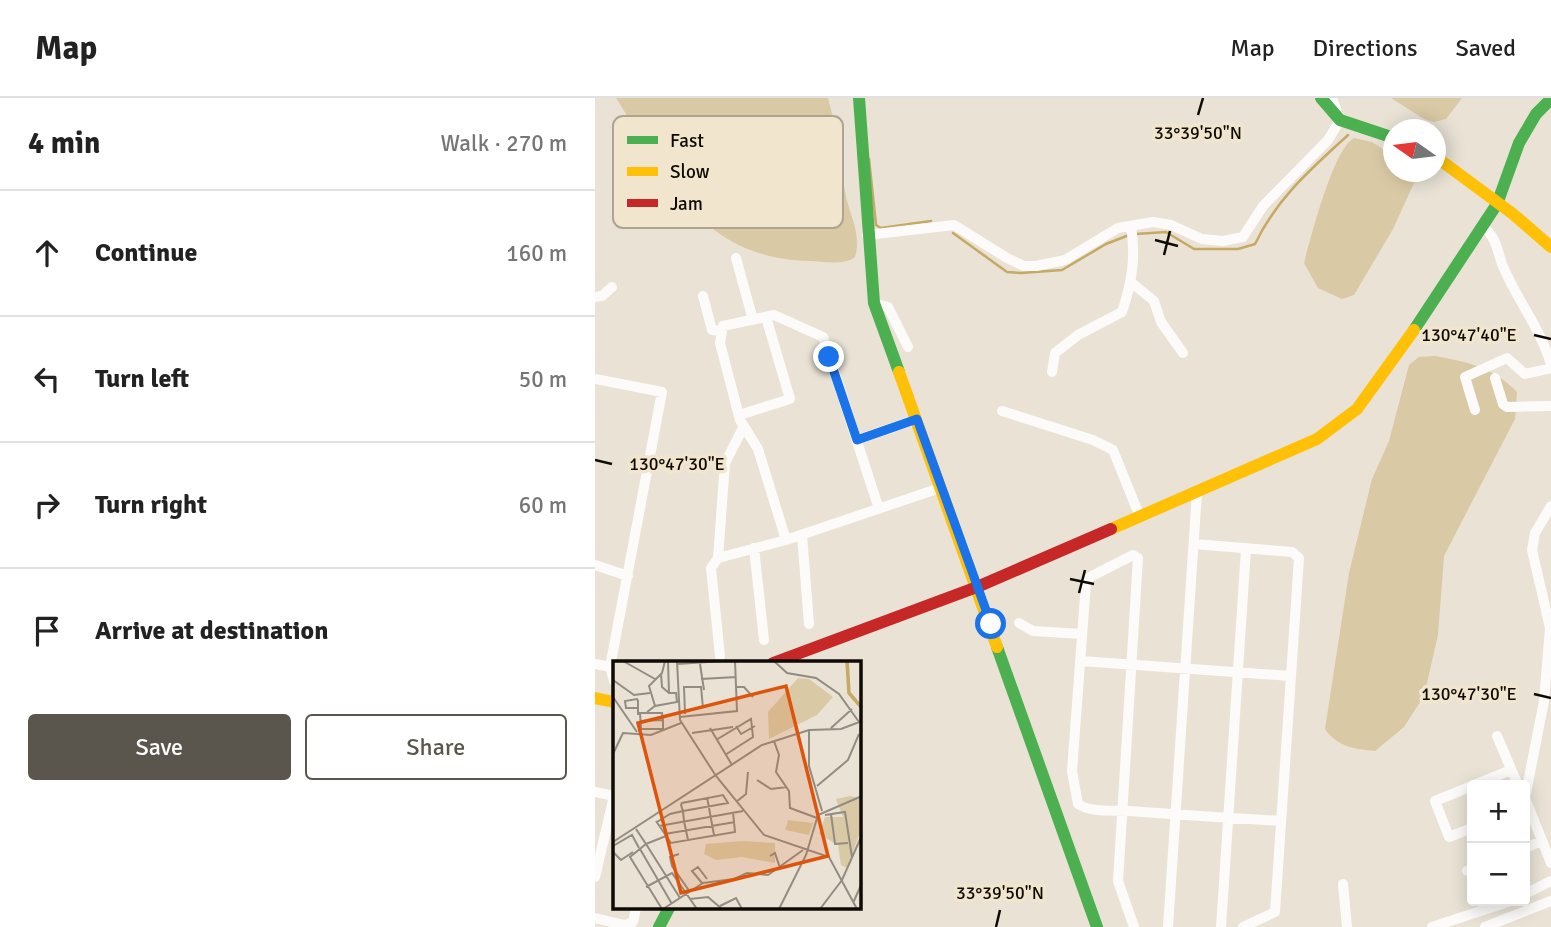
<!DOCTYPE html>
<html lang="en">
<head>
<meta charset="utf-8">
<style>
  body { margin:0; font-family:Signika,sans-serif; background:#f2f2f2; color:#222 }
  .controls { position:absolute; right:21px; bottom:21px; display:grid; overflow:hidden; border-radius:7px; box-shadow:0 4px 18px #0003 }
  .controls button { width:63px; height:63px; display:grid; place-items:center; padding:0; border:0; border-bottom:2px solid #e0e0e0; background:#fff; color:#222; font:35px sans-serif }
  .compass { position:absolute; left:788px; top:21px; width:63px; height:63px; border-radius:50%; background:#fff; box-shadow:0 4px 18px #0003; rotate:284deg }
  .stop { position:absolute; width:21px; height:21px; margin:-16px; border:5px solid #1a73e8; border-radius:50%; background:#fff }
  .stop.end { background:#1a73e8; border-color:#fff; box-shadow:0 2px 7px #0008 }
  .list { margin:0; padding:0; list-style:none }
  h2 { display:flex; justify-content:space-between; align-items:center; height:91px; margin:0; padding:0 28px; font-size:30px }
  h2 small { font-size:23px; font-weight:400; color:#767676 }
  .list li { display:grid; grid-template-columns:46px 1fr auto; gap:21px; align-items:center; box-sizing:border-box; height:126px; padding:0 28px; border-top:2px solid #e0e0e0 }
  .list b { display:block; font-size:26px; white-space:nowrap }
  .list em { font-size:23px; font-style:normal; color:#767676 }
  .actions { display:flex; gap:14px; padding:21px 28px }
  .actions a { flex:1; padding:16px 0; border:2px solid #5b564d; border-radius:7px; text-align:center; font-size:24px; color:#5b564d }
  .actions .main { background:#5b564d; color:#fff }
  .icon { flex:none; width:38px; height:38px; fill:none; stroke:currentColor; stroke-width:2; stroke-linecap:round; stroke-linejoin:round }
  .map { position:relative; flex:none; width:956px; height:829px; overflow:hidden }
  header { display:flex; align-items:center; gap:42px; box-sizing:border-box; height:98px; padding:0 35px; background:#fff; border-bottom:2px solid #e0e0e0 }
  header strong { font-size:33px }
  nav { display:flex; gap:38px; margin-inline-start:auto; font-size:24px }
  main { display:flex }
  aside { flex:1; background:#fff }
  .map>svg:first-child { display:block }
</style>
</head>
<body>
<header>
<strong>Map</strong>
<nav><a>Map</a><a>Directions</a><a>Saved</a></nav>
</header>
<main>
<aside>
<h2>4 min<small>Walk · 270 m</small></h2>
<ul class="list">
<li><svg class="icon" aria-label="ahead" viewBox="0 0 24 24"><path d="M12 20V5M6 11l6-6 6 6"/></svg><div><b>Continue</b></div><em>160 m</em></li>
<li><svg class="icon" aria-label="left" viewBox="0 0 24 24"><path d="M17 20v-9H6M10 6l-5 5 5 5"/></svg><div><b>Turn left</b></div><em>50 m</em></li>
<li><svg class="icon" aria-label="right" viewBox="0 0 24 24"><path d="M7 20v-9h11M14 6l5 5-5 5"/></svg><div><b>Turn right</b></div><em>60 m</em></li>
<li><svg class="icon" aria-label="arrive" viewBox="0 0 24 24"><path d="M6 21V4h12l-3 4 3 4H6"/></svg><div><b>Arrive at destination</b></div></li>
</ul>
<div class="actions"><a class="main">Save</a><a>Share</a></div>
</aside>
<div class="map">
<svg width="956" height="829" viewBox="0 0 956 829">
  <rect width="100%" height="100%" fill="#e9e2d5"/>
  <path fill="#dac9a5" d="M21 0H233C242 31 244 62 250 94 254 116 267 136 260 159 248 168 229 163 214 163 105 160 72 80 21 0Z
    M796 0H867L851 21 839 24 829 21Z
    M759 40 777 44 798 58 799 74H816L819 85 798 131 759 197 747 201 723 190 709 165C716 140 738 51 759 40Z
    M840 258C873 264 898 269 922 294L920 321 849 458 843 537 829 598 809 629 780 653C760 651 742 649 730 631L754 475 777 381 794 343 814 267 824 259Z"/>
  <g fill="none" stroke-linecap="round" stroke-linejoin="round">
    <path stroke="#c5a964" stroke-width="2.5" d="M274 61 281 127 286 130 336 123
      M358 135 412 174 426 175 467 172 511 146 534 137
      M541 136 571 134 599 151H643L660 146C682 100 716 71 753 37"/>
    <path stroke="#fcfbf9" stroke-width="10" d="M888 128C901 139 902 151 907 166 921 201 946 230 956 267
      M272 137 359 127 412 160 429 168H441L470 162 523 130 558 124 576 127 607 141 628 143 648 139 668 108 733 42 745 22 737 0
      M141 160 158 222
      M537 185 559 203 566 224 588 255
      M108 198 117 232 127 233
      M0 199 7 198 17 189
      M279 205 293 209 313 249
      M457 274 460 255 483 237 527 214C537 184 541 159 536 128
      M900 280 908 306 912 309 956 308
      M0 281 67 294 15 569 19 583
      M880 312 870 279 912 260 930 276 956 270
      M407 313 498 342 518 352 545 419
      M144 317 195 301 171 219
      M262 342 322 321
      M956 408 940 435 937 452 955 530 949 603 930 700 956 765
      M207 437 214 526
      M191 442 163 351 145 322 125 245 128 228 179 217 228 239 284 411
      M599 446 697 454 704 460 680 814 648 829
      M159 450 169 542
      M123 460 191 442 345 390
      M0 467 33 478
      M424 525 438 533 487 536
      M125 558 116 470 123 460 130 365 149 328
      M486 563 695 578
      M0 566 15 569
      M902 638 923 687
      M879 687 916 672
      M877 688 840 703 854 739 877 730
      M0 694 19 698 0 779
      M930 750 947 743
      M872 773 877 771
      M748 786 752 829
      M930 796 956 783
      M0 820 30 827 38 824 41 810
      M539 829 523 783 543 460 538 457 495 479 491 485 477 673 483 706C496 715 519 712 535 713 586 717 636 720 686 723
      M573 829 602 394
      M626 829 651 451
      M837 829 916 803
      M890 829 956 803"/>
    <path stroke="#4caf50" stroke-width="12" d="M264 0 279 205 304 274
      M726 0 745 22 799 40
      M819 232 902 106 924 45 941 16 956 1
      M402 549 502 829
      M64 829 74 810"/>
    <path stroke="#ffc107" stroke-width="12" d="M841 59 918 116 956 149
      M304 274 402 549
      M516 431 722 341 762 311 819 232
      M0 600 19 604"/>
    <path stroke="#c62828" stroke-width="12" d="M178 565 382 489 516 431"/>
  </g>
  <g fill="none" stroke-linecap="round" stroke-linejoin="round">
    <path stroke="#1a73e8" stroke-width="9" d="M234 259 262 342 322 321 396 526"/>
  </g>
  <path fill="none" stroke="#0f0b04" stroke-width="2.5" d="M603 17 608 0M560 142 583 148M569 157 575 133M939 237 956 241M0 362 17 366M475 481 499 486M484 495 490 472M939 596 956 600M401 829 405 812"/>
  <g transform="translate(18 563)">
    <rect width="248" height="248" fill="#e9e2d5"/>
    <path d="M185 17 196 18 220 36 204 54 156 78 155 51ZM238 135 248 138V169L234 207 228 204 225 184 206 173 212 156H230L223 138ZM175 159 200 162 196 174 172 169ZM129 180 162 182V202L129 196 103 199 91 193 93 183Z" fill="#dac9a5"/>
    <path fill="none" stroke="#c5a964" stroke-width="3.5" d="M234 0 236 32 249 47"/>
    <path fill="none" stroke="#928c81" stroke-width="2" d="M10 0 42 18M64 0 67 59 103 115 151 174 216 196 244 248M161 0 174 12 203 17 226 33 246 61M64 3 110 0M87 3 91 29M48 13 49 26 56 32M88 18 123 16M0 19 21 34 37 32M123 26H131L140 36M0 36 24 71M42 45 36 25 49 12 52 0M25 47H13L12 40 24 38 25 40V54M34 51 42 45 64 41 63 32H56L55 0M72 53 71 26H88L90 47M67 56 124 50 122 0M27 60 50 59M123 65 128 73 142 65M97 67 119 104M218 67 239 48M50 68H28L27 52H49L50 59V70M196 69V105L209 150M79 72 120 66M103 79 138 58 140 76 112 94M161 80 166 94 163 111 176 130 177 147 204 157M0 93 10 72 38 74 68 62M144 119 158 128 174 126M204 125 235 99 246 73M94 136 101 174M123 141 133 133 135 111M218 153 222 183 235 182M212 154 232 151 239 196M43 160 58 182 122 171 120 151M44 161 57 153 70 150 115 142 110 134 69 142 68 144 70 150 71 160 75 179M46 165 130 150M23 168 33 183 53 175M52 173 122 161M0 181 149 84 196 69 228 68 249 60M0 185 19 174 26 187M27 188 59 243M0 191 8 199 20 191M66 193 57 196 59 205 77 231M157 195 162 192 167 207M89 222 79 210 85 206 94 218M33 226 59 212 84 248M77 238 95 236 109 248M240 242 249 222M107 245 123 237 129 248M49 248 17 196 33 183 67 237M50 248 90 222 121 218 134 212 155 214 190 189M166 248 193 194 205 154 249 135M207 248 229 219 249 174"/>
    <path fill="#dd550c" fill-opacity="0.15" stroke="#dd550c" stroke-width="3.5" d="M173 25 215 195 68 232 25 62Z"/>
    <rect width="248" height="248" fill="none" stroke="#0f0b04" stroke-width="3.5"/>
  </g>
  <rect x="18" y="18" width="230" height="112" rx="10" fill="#f1e6cd" stroke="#ada491" stroke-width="2"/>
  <rect x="32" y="38" width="31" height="8" fill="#4caf50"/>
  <rect x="32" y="69" width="31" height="9" fill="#ffc107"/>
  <rect x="32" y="101" width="31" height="8" fill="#c62828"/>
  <g font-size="19" fill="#0f0b04">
    <text x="75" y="49">Fast</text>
    <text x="75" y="80">Slow</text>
    <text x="75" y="112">Jam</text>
  </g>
  <g font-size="18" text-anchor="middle" fill="#0f0b04" stroke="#f1e6cd" stroke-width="7" stroke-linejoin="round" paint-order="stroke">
    <text x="603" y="41">33°39'50"N</text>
    <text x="874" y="243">130°47'40"E</text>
    <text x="82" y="372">130°47'30"E</text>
    <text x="874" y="602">130°47'30"E</text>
    <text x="405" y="801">33°39'50"N</text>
  </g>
</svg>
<div class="controls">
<button>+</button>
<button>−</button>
</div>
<svg class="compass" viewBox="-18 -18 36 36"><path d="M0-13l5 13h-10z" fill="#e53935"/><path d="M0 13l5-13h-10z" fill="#767676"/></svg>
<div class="stop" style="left:396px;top:526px"></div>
<div class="stop end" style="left:234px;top:259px"></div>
</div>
</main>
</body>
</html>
